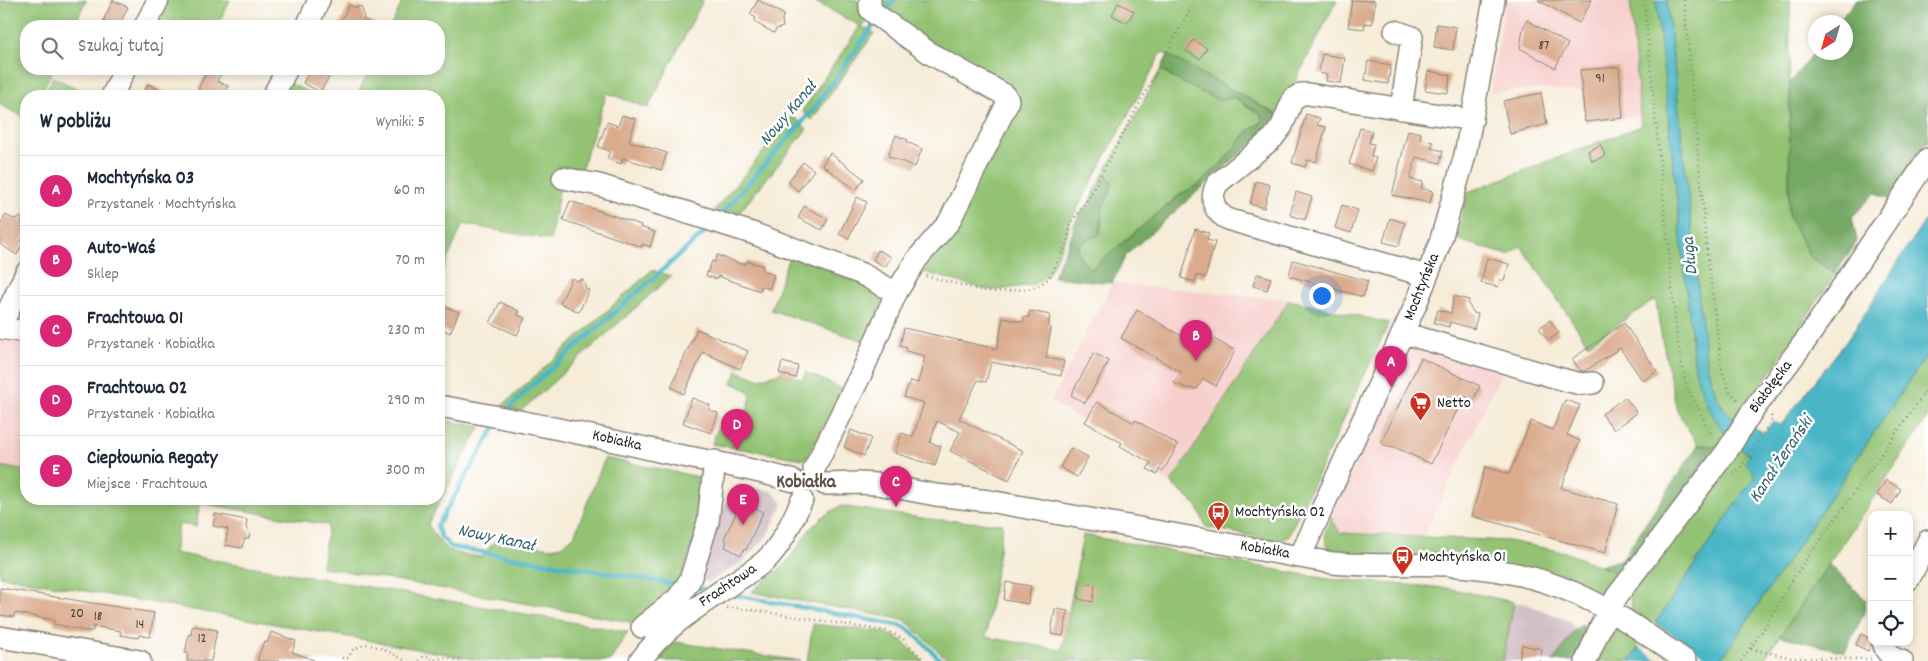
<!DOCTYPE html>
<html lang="pl">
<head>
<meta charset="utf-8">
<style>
  body { margin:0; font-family:Dekko,sans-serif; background:#f6f6f7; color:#1f2937 }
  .controls { position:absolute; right:15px; bottom:15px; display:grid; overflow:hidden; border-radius:10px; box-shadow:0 2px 8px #0003 }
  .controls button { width:45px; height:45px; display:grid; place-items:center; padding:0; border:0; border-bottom:1px solid #e0e1e3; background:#fff; color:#1f2937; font:25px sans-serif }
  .compass { position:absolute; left:1808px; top:15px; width:45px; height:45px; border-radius:50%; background:#fff; box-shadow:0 2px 8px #0003; rotate:217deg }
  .you { position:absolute; left:1321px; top:295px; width:18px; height:18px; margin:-12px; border:4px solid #fff; border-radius:50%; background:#1a73e8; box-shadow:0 0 0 8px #1a73e833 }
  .badge { display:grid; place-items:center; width:32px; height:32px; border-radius:50%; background:#db2777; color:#fff; font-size:16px; font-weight:700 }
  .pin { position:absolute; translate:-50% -41px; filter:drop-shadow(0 1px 2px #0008) }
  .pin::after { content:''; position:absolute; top:26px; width:18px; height:15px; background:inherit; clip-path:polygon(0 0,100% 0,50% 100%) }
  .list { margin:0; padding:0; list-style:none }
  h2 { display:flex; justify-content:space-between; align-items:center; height:65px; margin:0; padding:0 20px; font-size:21px }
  h2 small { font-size:16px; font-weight:400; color:#747a83 }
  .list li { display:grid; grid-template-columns:32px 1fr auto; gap:15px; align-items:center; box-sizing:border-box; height:70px; padding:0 20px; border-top:1px solid #e0e1e3 }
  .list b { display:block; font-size:19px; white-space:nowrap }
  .list p { margin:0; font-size:16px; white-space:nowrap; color:#747a83 }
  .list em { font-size:16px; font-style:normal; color:#747a83 }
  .icon { flex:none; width:28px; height:28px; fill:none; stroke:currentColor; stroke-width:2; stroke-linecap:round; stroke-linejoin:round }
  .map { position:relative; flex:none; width:1928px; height:661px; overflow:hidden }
  .search { position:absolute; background:#fff; box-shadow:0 2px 8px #0003; left:20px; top:20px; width:425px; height:55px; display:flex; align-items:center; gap:12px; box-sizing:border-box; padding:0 18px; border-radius:20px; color:#747a83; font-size:19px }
  .panel { position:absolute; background:#fff; box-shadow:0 2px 8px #0003; left:20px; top:90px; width:425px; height:415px; border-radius:20px }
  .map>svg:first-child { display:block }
</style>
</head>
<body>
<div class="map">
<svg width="1928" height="661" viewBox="0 0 1928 661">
  <rect width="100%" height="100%" fill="#fff"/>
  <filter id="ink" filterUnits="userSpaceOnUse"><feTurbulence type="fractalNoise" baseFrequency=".02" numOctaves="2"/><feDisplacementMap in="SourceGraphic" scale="10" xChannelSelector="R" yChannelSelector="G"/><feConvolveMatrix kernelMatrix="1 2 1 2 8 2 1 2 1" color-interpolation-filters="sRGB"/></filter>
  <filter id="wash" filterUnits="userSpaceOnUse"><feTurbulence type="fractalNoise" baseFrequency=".0096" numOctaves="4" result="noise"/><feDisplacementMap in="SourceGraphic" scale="20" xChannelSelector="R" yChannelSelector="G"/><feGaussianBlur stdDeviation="1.12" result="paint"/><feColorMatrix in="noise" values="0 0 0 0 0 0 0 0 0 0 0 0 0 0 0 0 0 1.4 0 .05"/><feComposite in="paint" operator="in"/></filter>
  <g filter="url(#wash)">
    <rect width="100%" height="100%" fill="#f6ecd8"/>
    <path fill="#f7d0ce" d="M1506 0H1630L1640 116 1605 120 1602 90 1582 91 1539 89 1490 92Z
      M1112 283 1289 300 1171 483 1147 469 1150 463 1121 446 1122 444 1051 402Z
      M0 340 26 345V471L0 466Z
      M1419 349 1503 370 1427 529 1425 536 1340 533 1331 517 1409 354Z"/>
    <path fill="#d2bec4" d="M737 484 773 492 783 504 765 539 745 560 710 582 696 579 711 531Z
      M1514 602 1526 604 1570 621 1575 630 1553 661H1503Z"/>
    <path fill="#92c272" stroke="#576f47" d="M1 0H86L74 26H26V69H53L40 96H26V118L0 105Z
      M166 0H230L217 26H153Z
      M403 0H703L648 108 607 93 581 170 559 166 560 187 550 240 463 224 439 278V96H357L370 69H439V26H391Z
      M812 0H858L871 17 862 27 874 33 812 120 802 111 860 26Z
      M881 0H1337L1278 115 1162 52 1071 220 1067 235 1048 275 1032 285 997 290 984 289 924 272 950 233 1019 92 898 23 882 8Z
      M1630 0H1656L1695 370 1708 407 1727 437 1719 446 1698 445 1677 411 1659 324 1656 299 1588 344 1521 246 1508 255 1455 239 1468 192 1641 126Z
      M1667 0H1790L1789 218 1810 257 1835 274 1738 421C1717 409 1712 382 1706 361Z
      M1161 69 1171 77 1233 97 1261 115 1262 122 1247 132 1224 161 1198 186 1182 193 1092 268C1081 262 1078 257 1078 244L1100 234 1103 206 1110 193 1112 182 1104 173Z
      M53 77 82 91 80 96H44Z
      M285 81 316 96H277Z
      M793 116 807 129 734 219 713 212Z
      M790 253 857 277 884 296 867 342 771 310Z
      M652 270 671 276 521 411 501 407Z
      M1289 300 1389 323 1288 537 1277 541 1206 527 1197 506 1171 483Z
      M1928 353V417L1763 661H1720Z
      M737 371 759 379 779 373 803 380 805 372 843 389 808 457 803 459 712 444 718 427 735 434 742 426 741 419 747 409 751 397 747 390 732 383Z
      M439 419 480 427 428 524C445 554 448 552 481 557L498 538 551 548 562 546 574 536 605 458 704 478 699 527 676 590 635 623 322 567 328 525 200 503 196 527 179 524 174 553 628 632 610 661H486L0 576V466L26 471V499H439Z
      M1738 447 1750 455 1755 479 1747 487 1630 661H1598L1607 643 1632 608 1630 597Z
      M840 506 929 519 1003 524 986 637 1062 650 1083 535 1328 579 1447 588 1514 602 1503 661H949L905 620 751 592 781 568 790 558 809 530 821 518Z
      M1331 517 1340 533 1508 541 1565 552 1624 576 1607 596 1446 559 1338 553 1326 545 1325 533Z
      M813 624 885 632 903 641 923 661H807Z
      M675 642 800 661H657Z"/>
    <path fill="#75a864" stroke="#486240" d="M1856 0H1928V142L1889 198 1875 193 1852 217 1857 241 1835 274 1810 257 1789 218 1790 83 1815 51 1846 52V22H1838Z
      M1168 55 1278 115 1250 145 1126 255 1112 283 1053 277 1072 235 1074 225 1082 210 1087 206 1104 173 1112 182 1110 193 1103 206 1100 234 1078 245C1078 257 1081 262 1092 268L1183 193 1198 185 1224 161 1247 132 1262 122 1261 115 1234 97 1220 101C1201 91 1176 82 1161 69Z
      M1698 445 1719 446 1624 576 1600 566 1622 559Z
      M1829 564 1866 600 1864 613 1845 652 1780 636Z
      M1583 624 1585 641 1579 661H1553L1575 630Z"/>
    <path fill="#4ab6c6" stroke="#336971" d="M1656 0H1667L1706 360C1711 380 1716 404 1732 418 1740 424 1755 427 1764 433L1773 421 1781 425 1848 339 1928 216V353L1720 661H1630L1747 487 1755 479 1751 469 1744 463 1750 455C1719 436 1704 403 1695 370Z"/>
    <path fill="#f6ecd8" d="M1653 622 1712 661H1659L1637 646Z"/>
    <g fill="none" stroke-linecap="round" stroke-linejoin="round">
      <path stroke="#4ab6c6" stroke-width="4.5" d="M888 7 894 0
        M721 214 812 111 873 26
        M505 413 526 391 704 233
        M497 423 437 526 441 537 451 547 680 585
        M692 587 709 590
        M729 594 903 626 912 632 942 661"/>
    </g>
    <g id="blocks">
      <path fill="#daab8d" d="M113 0 128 7 119 26H113L103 21Z
        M758 0 784 15 782 19 783 27 776 29 774 33 754 22 756 18 750 14Z
        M1352 0 1375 1 1372 24 1365 23 1364 29 1348 27Z
        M1538 0H1592L1579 23Z
        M1118 3 1134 11 1127 23 1112 15Z
        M349 5 356 8 361 6 364 15 363 19 379 26H339Z
        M1527 20 1568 44 1555 68 1520 48 1523 28Z
        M1437 24 1456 27 1453 50 1434 47Z
        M1193 40 1207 48 1200 59 1186 51Z
        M1322 54 1345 58 1341 83 1326 81 1327 75 1319 73Z
        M1368 61 1391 65 1388 84 1365 80Z
        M1619 67 1623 118 1585 122 1580 70Z
        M208 69H224L217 81 228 86 223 96H212L198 89Z
        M299 69H334L320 92 303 83 308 73Z
        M1428 71 1450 75 1448 93 1425 90Z
        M148 84 173 96H142Z
        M1541 93 1547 124 1510 134 1503 101Z
        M1306 114 1320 118 1317 125 1326 127 1316 162 1307 160 1305 167 1292 163Z
        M622 115 636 119 629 141 667 153 661 170 623 158 621 164 607 159 610 151 598 147 607 122 618 126Z
        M1360 128 1372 131 1369 143 1374 144 1371 156 1376 158 1372 171 1349 164Z
        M1408 130 1421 133 1420 139 1433 142 1431 148 1443 151 1440 163 1416 157 1410 179 1423 182 1421 188 1433 191 1430 203 1392 195Z
        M896 135 908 140 907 142 922 149 915 167 888 156Z
        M1601 145 1605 156 1592 161 1588 151Z
        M830 153 864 179 856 190 822 165Z
        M803 162 814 170 798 191 788 182Z
        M1256 181 1270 185 1264 208 1250 204Z
        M1296 192 1312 197 1305 220 1290 215Z
        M857 197 867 202 848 239 839 234Z
        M570 201 641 225 640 227 655 232 650 247 642 244V247L563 220Z
        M1342 205 1358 210 1351 233 1335 228Z
        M804 206 828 219 822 230 798 218Z
        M5 215 14 219 21 217V223L26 225V231L21 242H23L17 255 0 244V226Z
        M1390 218 1405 223 1399 246 1383 242Z
        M1195 229 1209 233 1207 240 1215 242 1205 278 1197 275 1195 282 1181 278Z
        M878 250 891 257 885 267 873 260Z
        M717 255 741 264H746L747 261 763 266 762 270 774 275 769 289 762 286 760 291 718 276 717 279 706 276 712 261 715 262Z
        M1487 258 1509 264 1504 281 1500 280 1498 287 1481 283Z
        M1293 260 1368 281 1363 297 1289 276Z
        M1257 274 1271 278 1267 290 1253 286Z
        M572 278 578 281 583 279 586 289 589 290 579 312 560 303Z
        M1454 296 1469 300 1468 304 1474 313 1478 314 1474 329 1450 322 1449 327 1434 323 1438 310 1451 313Z
        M500 302 519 311 518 315 525 318 517 335 490 323Z
        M443 306 459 312 450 333 439 328V307L442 308Z
        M1137 310 1188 340 1195 328 1235 351 1216 386 1203 379 1197 389 1186 388 1174 383 1181 372 1121 338Z
        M1030 311 1050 315 1048 327 1051 328 1046 358 1064 361 1061 376 991 362 986 382 978 380 959 419 1023 451 1009 480 950 451 960 432 937 421 930 443 941 446 935 466 895 453 902 433 913 437 924 403 904 397 910 381 918 383 925 356 906 351 907 348 900 346 904 328 997 349 1003 318 1023 322 1024 317 1028 318Z
        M1550 320 1559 333 1548 341 1539 328Z
        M1624 323 1657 371 1643 381 1620 348 1585 371H1581L1572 359Z
        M697 329 748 351 740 369 703 352 684 394 671 387Z
        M1094 353 1109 361 1085 403 1071 395Z
        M1421 358 1480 386 1473 401 1464 396 1431 464 1392 446 1391 448 1381 443Z
        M782 362 798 366 795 378 779 373Z
        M1625 397 1637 413 1614 430 1602 414Z
        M692 398 710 405 709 410 718 413 711 433 683 423Z
        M1565 400 1580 405 1567 435 1580 441 1561 488 1618 504 1605 553 1472 516 1485 467 1509 474 1531 421 1553 430Z
        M1097 402 1134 423 1135 420 1178 445 1163 471 1160 469 1157 474 1147 469 1151 463 1120 446 1122 443 1085 422Z
        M851 430 871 438 864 456 844 447Z
        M1071 448 1088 457 1077 477 1060 467Z
        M1886 480 1901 489 1892 504 1877 495Z
        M741 502 763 512 746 550 744 549 741 555 725 547 727 541 724 539Z
        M215 514 247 520 246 528 250 533 249 538 244 540 242 548 225 545 228 529 213 526Z
        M1006 582 1031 586 1028 604 1004 600Z
        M1080 583 1095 585 1093 602 1078 599Z
        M0 588 154 613 150 637 139 635 138 638 120 635 121 631 93 626V631H86L54 624V620L15 613 14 617 0 615Z
        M1055 609 1068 611 1063 636 1051 634Z
        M195 626 217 630 211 661H187L188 653H185L189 634 191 635 192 627Z
        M271 632 296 641 292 652 314 660V661H257L264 641 267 643Z
        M1861 634 1871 639V644L1868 651 1856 645Z
        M1522 645 1542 649 1540 661H1519Z"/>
    </g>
  </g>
  <g filter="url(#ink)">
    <use href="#blocks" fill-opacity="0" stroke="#89847a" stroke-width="1"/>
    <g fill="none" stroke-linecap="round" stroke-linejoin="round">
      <defs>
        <path id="minor" d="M145 26 158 0
          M307 26 319 0
          M1395 31 1412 37 1401 109
          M112 96 125 69
          M273 96 287 69
          M563 178 599 185 752 233 862 274 896 293
          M1427 276 1230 220C1214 213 1209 200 1217 184L1273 138 1282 126 1293 99 1301 94H1308L1472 120
          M0 328 26 273
          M0 328 26 332
          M1403 333 1561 379 1581 384 1593 383
          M439 406C514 419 589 435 663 452 707 461 751 468 794 481
          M814 469 862 372 896 293 917 259 949 222 1007 104 1008 100 1005 95 931 54 874 13 870 9V0
          M825 484 858 483 877 484 936 495 989 501 1333 563C1371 567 1409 563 1447 565 1489 568 1533 574 1572 592 1613 609 1649 636 1686 661
          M1300 557 1416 304 1440 243 1465 155 1494 0
          M1909 579 1928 541
          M642 627 678 598 690 580 708 522 715 461
          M0 637 140 661
          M1883 642C1886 653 1891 659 1902 661
          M640 661C663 629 694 609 727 587 740 578 755 570 767 559 783 543 793 519 802 500
          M1586 661 1600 628 1617 596 1727 451 1751 413 1809 336 1928 159"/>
      </defs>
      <use href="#minor" stroke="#89847a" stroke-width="24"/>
      <path stroke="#89847a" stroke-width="2.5" stroke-dasharray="1 4" stroke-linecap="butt" d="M1644 0 1677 339 1686 385 1714 440
        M1684 0 1707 251 1722 370 1730 393 1739 401
        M926 276 980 290 995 292 1028 289 1040 285 1049 278 1068 241 1070 224 1088 199 1195 0
        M1733 473 1739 470 1772 420 1771 415
        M727 608H740L886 631 902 638 925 661
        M1751 649 1793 658 1871 659
        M342 658H348L353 650 366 644 384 649 406 661
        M435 660 444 657 463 661
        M419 661 424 656H428L435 661
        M1741 661 1763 630 1794 577 1928 388"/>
      <use href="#minor" stroke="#fff" stroke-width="21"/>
    </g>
  </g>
  <defs>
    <symbol id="supermarket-pin" viewBox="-11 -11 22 30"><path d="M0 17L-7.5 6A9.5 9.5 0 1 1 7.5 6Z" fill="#c8321e" stroke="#fff"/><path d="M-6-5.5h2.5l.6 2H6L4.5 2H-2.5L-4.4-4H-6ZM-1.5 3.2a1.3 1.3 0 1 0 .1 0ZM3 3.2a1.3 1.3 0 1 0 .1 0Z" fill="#fff"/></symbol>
    <symbol id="bus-pin" viewBox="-11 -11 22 30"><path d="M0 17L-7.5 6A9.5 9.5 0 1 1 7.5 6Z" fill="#c8321e" stroke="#fff"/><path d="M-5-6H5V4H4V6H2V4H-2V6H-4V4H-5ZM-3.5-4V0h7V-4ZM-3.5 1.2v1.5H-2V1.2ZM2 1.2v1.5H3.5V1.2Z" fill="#fff"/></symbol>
  </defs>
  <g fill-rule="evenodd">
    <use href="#supermarket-pin" x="1408" y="390" width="25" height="34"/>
    <use href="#bus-pin" x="1206" y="500" width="25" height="34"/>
    <use href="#bus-pin" x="1390" y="544" width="25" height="34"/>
  </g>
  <g text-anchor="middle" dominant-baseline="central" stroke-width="5" stroke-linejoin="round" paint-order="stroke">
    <g font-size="14" fill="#4c4038">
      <text x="1544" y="46">87</text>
      <text x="1600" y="79">91</text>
      <text x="77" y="614">20</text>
      <text x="98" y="617">18</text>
      <text x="140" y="625">14</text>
      <text x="202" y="639">12</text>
    </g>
    <g font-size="16" fill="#1c1c1c" stroke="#fff">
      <text transform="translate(1422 287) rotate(-68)">Mochtyńska</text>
      <text transform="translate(1771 387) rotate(-53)">Białołęcka</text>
      <text transform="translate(617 441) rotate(13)">Kobiałka</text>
      <text transform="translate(1265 550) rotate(10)">Kobiałka</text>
      <text transform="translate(728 586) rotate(-34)">Frachtowa</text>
    </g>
    <g font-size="16" fill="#1c1c1c" stroke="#fff" text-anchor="start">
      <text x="1437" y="403">Netto</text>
      <text x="1235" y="512">Mochtyńska 02</text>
      <text x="1419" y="557">Mochtyńska 01</text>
    </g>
    <g font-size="18" font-style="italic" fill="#316168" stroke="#fff">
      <text transform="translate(789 114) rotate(-50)">Nowy Kanał</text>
      <text transform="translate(1691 256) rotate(-96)">Długa</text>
      <text transform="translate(1782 460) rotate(-56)">Kanał Żerański</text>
      <text transform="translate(496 539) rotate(12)">Nowy Kanał</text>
    </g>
    <g font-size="19" font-weight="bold" fill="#5e4e44" stroke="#fff">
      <text x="806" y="483">Kobiałka</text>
    </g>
  </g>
</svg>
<div class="controls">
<button>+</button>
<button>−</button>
<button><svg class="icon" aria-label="locate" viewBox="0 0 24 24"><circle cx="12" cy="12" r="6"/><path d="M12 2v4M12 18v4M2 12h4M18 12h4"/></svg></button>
</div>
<svg class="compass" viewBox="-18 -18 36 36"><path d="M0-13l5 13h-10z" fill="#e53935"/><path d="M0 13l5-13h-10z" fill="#747a83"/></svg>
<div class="you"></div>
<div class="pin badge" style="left:1391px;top:387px">A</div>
<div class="pin badge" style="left:1196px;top:361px">B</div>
<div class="pin badge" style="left:896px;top:507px">C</div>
<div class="pin badge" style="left:737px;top:450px">D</div>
<div class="pin badge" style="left:743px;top:525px">E</div>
<div class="search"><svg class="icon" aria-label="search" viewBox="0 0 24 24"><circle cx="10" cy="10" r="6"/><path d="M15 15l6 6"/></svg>Szukaj tutaj</div>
<section class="panel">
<h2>W pobliżu<small>Wyniki: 5</small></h2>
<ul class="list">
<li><span class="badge">A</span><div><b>Mochtyńska 03</b><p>Przystanek · Mochtyńska</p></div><em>60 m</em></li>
<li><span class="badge">B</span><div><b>Auto-Waś</b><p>Sklep</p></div><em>70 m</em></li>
<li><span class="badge">C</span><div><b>Frachtowa 01</b><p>Przystanek · Kobiałka</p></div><em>230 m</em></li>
<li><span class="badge">D</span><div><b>Frachtowa 02</b><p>Przystanek · Kobiałka</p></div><em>290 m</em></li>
<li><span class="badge">E</span><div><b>Ciepłownia Regaty</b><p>Miejsce · Frachtowa</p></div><em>300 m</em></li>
</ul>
</section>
</div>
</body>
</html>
